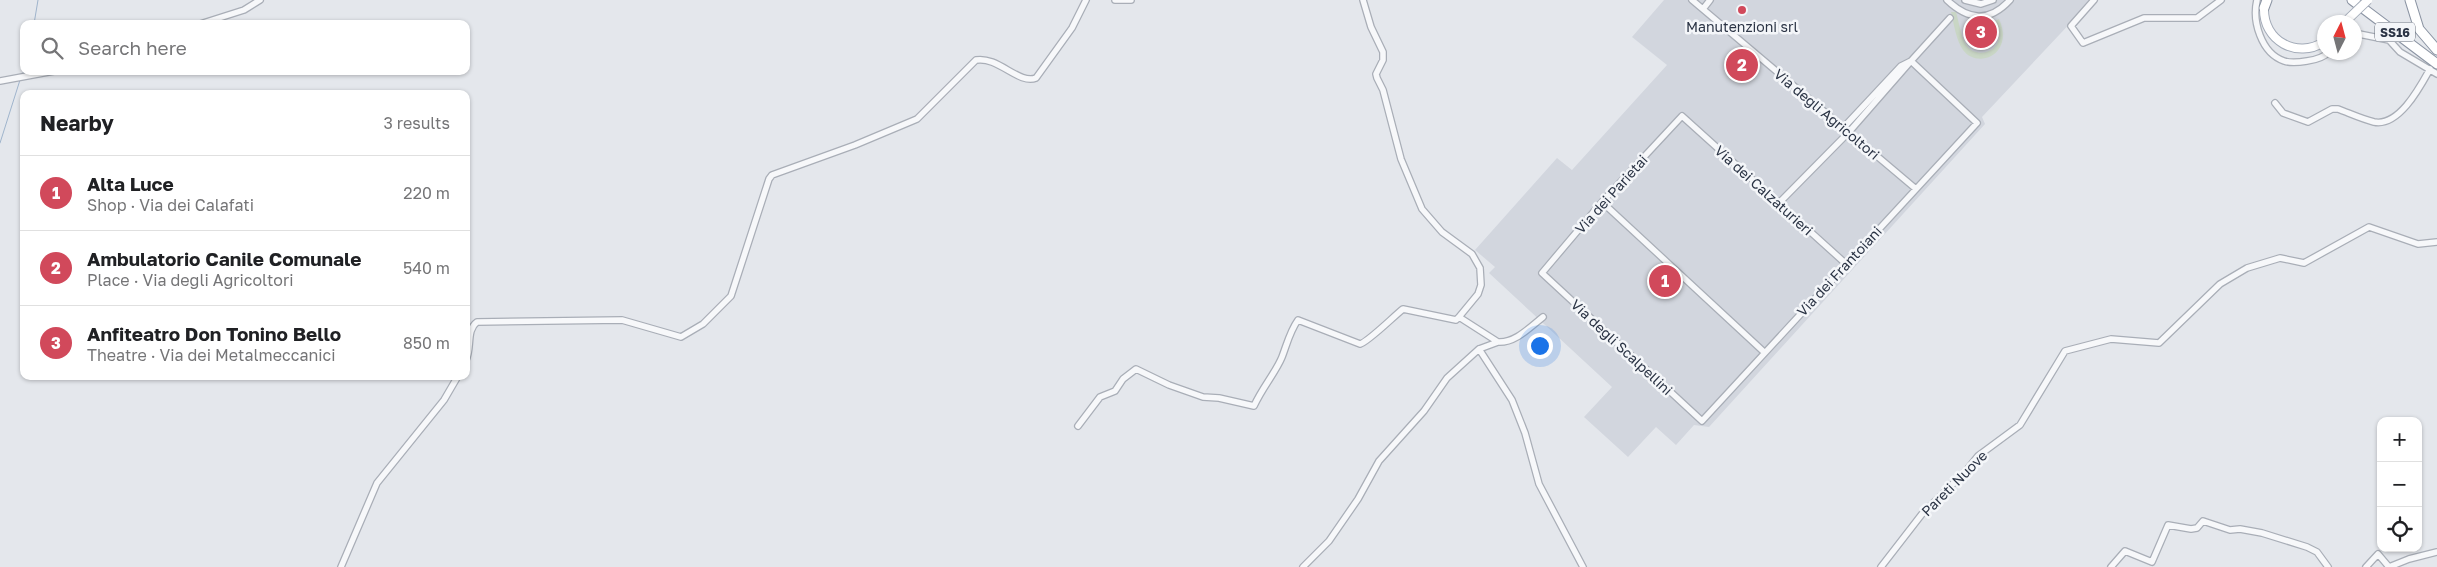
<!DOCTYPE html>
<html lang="en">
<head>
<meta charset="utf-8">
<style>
  body { margin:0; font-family:"Golos Text",sans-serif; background:#f6f6f6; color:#202124 }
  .controls { position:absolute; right:15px; bottom:15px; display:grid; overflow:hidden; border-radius:10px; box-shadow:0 1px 4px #0004 }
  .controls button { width:45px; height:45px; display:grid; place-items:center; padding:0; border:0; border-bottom:1px solid #e0e0e0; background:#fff; color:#202124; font:25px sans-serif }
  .compass { position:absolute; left:2317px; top:15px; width:45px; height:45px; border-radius:50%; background:#fff; box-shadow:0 1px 4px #0004; rotate:6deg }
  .you { position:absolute; left:1539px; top:345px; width:18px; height:18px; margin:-12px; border:4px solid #fff; border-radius:50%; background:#1a73e8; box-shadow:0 0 0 8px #1a73e833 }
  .badge { display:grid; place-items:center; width:32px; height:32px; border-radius:50%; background:#d1495b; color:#fff; font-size:16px; font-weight:700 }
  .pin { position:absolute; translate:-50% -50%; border:2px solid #fff; box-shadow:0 1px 5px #0006 }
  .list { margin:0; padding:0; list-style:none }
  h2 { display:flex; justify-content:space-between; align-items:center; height:65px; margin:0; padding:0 20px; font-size:21px }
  h2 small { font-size:16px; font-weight:400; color:#757577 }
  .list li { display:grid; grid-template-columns:32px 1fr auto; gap:15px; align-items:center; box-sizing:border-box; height:75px; padding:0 20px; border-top:1px solid #e0e0e0 }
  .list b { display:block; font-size:19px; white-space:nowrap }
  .list p { margin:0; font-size:16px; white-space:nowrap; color:#757577 }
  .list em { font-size:16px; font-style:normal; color:#757577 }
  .icon { flex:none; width:28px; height:28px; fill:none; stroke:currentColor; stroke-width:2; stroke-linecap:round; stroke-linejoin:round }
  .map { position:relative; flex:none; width:2437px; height:567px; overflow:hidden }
  .search { position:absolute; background:#fff; box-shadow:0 1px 4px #0004; left:20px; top:20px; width:450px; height:55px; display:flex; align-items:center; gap:12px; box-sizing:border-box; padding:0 18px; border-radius:10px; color:#757577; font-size:19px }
  .panel { position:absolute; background:#fff; box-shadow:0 1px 4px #0004; left:20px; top:90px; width:450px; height:290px; border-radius:10px }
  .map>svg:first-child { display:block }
</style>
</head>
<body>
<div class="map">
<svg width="2437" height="567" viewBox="0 0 2437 567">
  <rect width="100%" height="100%" fill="#e4e7ec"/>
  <path fill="#d2d6de" d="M1664 0H2092L1982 117 1985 124 1709 427 1694 425 1676 445 1656 427 1628 457 1584 417 1612 387 1489 273 1495 267 1475 250 1557 158 1572 170 1667 65 1632 37Z"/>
  <path fill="#c9d6c5" d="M1951 12H1956C1959 22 1961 38 1967 46 1977 59 1999 52 1999 36 2000 31 1997 25 1995 21L1999 19C2015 54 1978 70 1963 50 1956 40 1954 24 1951 12Z"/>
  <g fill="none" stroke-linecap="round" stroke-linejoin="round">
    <path stroke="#9fb4cc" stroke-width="1" d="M34 24 38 0
      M23 73 24 71
      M0 143 20 80"/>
    <defs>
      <path id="minor" d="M1115 0H1131
        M1363 0 1371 27 1383 52V60L1376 74 1377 78 1383 90 1401 159 1422 209 1442 232 1472 254 1480 268 1481 285 1478 294 1459 317 1498 342 1479 349 1512 400 1525 433 1539 484 1583 567
        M1692 0 1916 189
        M1947 0C1968 20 1989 23 2010 0
        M1965 0 1981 4 1993 0
        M2094 0 2071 26 2083 43 2144 18H2197L2221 0
        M2257 0C2252 21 2261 53 2284 61 2290 63 2301 62 2307 61 2315 60 2323 58 2329 52
        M1703 9 1710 0
        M200 24 244 10 260 0
        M2354 33 2389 40 2400 52 2437 74
        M0 81 54 71
        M2275 103 2283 113 2308 122 2332 109H2338C2349 113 2362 119 2374 122 2399 127 2420 87 2430 69
        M1844 127 1901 66 1911 61 1950 18
        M1602 202 1764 352
        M1779 203 1849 132 1911 61 1977 123 1702 421 1542 273 1602 202 1682 116 1845 263
        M1498 342C1515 343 1529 328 1543 317
        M466 360C472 348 466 330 477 322L622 320 681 337 703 324 731 296 769 179 772 175 855 145 917 119 976 60C998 56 1019 85 1036 78L1072 28 1086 0
        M1078 426 1100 397 1115 391 1123 379 1136 369 1169 385 1203 397 1219 398 1254 406C1262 388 1276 372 1282 357 1287 344 1290 331 1298 320L1360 344C1368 342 1394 316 1403 309L1456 320 1459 317
        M341 567 377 483 444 400 458 376
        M1303 567 1329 541 1358 499 1379 461 1424 411 1447 378 1479 349
        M1881 567 1922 514 1966 471 1978 456 2020 425 2065 351 2111 339 2159 343 2220 284 2247 268 2280 258 2304 263 2369 227 2418 244 2437 242
        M2111 567 2125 551 2152 562 2168 525 2191 529 2197 528 2203 521 2230 530 2240 529 2262 533 2307 547 2317 552 2328 567
        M2366 567 2378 554 2389 567 2409 559 2437 552"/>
      <path id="major" d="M2264 8C2263 41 2297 59 2324 42"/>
      <path id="highway" d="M2352 0 2437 64
        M2410 0 2419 29 2437 50
        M2264 8 2267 0"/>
    </defs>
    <use href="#minor" stroke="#a9aeb7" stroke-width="8"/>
    <use href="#major" stroke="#a3abb8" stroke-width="10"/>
    <use href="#highway" stroke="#8b94a3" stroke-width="11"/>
    <use href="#minor" stroke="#f7f8fa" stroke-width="5.5"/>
    <use href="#major" stroke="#fff" stroke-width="8"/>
    <use href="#highway" stroke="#fff" stroke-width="9"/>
    <defs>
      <path id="major-bridge" d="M2345 22 2368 0"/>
    </defs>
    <use href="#major-bridge" stroke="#a3abb8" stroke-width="10" stroke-linecap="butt"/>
    <use href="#major-bridge" stroke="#fff" stroke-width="8"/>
  </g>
  <circle fill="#d1495b" stroke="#f4f6f9" stroke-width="2" cx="1742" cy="10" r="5"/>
  <g text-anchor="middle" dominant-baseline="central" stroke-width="5" stroke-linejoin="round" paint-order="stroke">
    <rect fill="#f4f6f9" stroke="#676e7b" stroke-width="1" x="2375" y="22.5" width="40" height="19" rx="4"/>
    <g font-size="12" font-weight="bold" fill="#2b3445">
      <text x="2395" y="32">SS16</text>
    </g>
    <g font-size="14" fill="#2b3445" stroke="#f4f6f9">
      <text x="1742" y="26">Manutenzioni srl</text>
    </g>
    <g font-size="14" fill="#2b3445" stroke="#f4f6f9">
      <text transform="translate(1827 114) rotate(40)">Via degli Agricoltori</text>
      <text transform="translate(1764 190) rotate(42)">Via dei Calzaturieri</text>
      <text transform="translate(1611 194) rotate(-48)">Via dei Parietai</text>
      <text transform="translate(1839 271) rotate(-47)">Via dei Frantoiani</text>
      <text transform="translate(1622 347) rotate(43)">Via degli Scalpellini</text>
      <text transform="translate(1954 483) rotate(-45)">Pareti Nuove</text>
    </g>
  </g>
</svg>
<div class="controls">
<button>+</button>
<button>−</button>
<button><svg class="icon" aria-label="locate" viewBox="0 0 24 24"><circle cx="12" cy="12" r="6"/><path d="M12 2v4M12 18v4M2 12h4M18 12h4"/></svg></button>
</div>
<svg class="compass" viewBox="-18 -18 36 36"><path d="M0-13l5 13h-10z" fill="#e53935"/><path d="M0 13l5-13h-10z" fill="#757577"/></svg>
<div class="you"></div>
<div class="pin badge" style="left:1665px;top:281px">1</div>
<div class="pin badge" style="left:1742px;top:65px">2</div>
<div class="pin badge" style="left:1981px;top:32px">3</div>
<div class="search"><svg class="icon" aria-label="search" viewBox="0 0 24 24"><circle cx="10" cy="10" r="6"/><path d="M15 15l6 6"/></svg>Search here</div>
<section class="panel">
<h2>Nearby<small>3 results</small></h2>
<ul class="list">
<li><span class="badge">1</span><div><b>Alta Luce</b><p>Shop · Via dei Calafati</p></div><em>220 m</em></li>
<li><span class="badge">2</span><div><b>Ambulatorio Canile Comunale</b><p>Place · Via degli Agricoltori</p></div><em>540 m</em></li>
<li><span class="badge">3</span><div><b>Anfiteatro Don Tonino Bello</b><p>Theatre · Via dei Metalmeccanici</p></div><em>850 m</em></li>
</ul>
</section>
</div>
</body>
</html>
